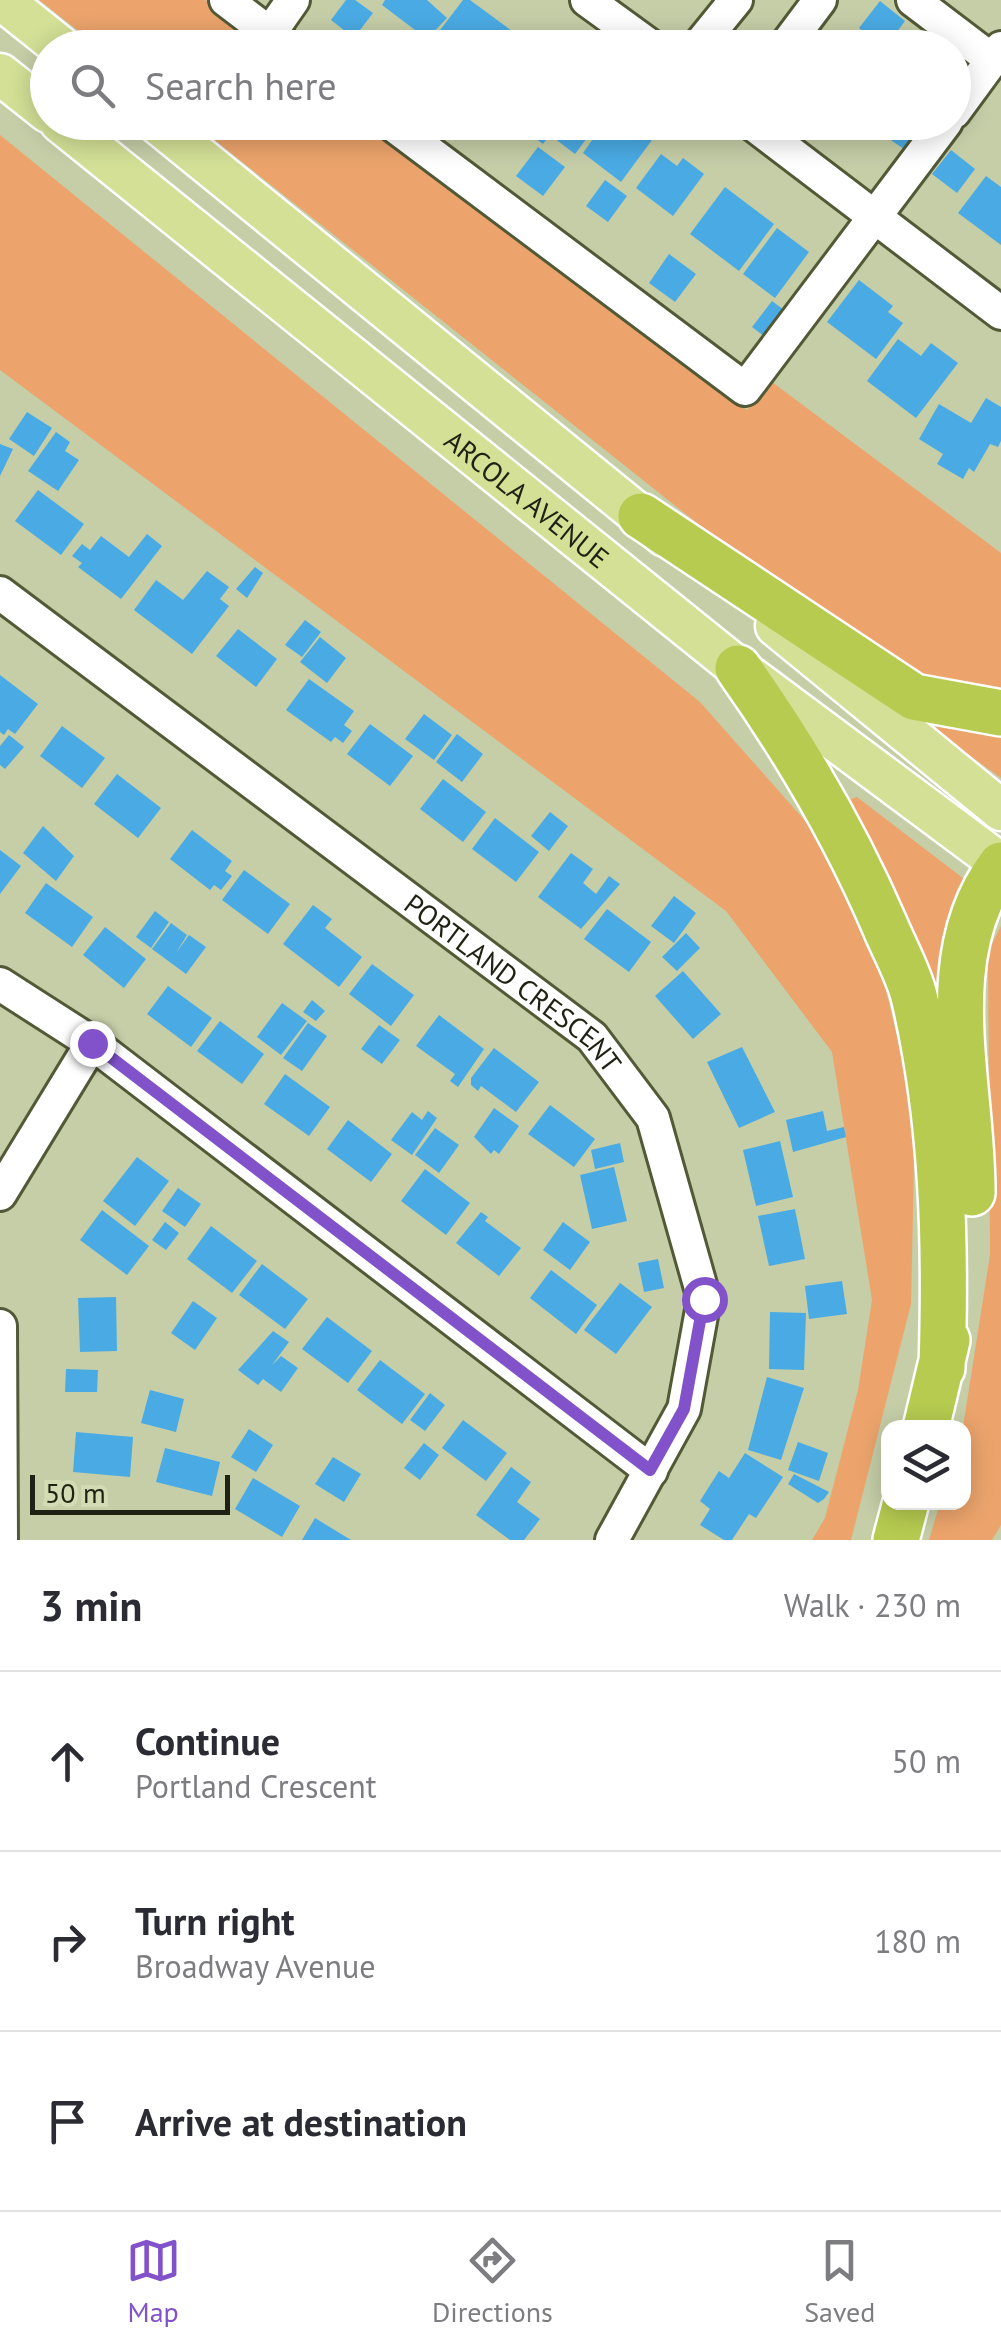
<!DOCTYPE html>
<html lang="en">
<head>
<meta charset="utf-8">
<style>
  body { margin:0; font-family:"PT Sans",sans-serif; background:#f7f7f7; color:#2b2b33 }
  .controls { position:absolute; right:30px; bottom:30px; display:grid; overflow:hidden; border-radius:20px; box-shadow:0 5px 25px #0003 }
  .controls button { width:90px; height:90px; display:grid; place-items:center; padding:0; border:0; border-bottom:2px solid #e1e1e2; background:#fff; color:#2b2b33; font:50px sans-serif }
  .scale { position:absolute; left:30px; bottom:25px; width:200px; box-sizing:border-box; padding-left:10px; border:5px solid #1f2213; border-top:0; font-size:28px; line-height:35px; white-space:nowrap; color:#1f2213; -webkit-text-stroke:8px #d2dbb3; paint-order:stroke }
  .stop { position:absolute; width:30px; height:30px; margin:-22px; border:8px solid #8152ca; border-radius:50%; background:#fff }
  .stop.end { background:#8152ca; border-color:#fff; box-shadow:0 2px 10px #0008 }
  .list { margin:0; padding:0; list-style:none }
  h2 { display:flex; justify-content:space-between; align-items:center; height:130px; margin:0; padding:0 40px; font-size:42px }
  h2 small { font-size:32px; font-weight:400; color:#7c7c81 }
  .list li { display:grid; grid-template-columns:65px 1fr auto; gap:30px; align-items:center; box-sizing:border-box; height:180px; padding:0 40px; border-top:2px solid #e1e1e2 }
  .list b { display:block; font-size:38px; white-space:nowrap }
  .list p { margin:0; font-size:32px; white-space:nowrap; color:#7c7c81 }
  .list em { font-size:32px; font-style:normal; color:#7c7c81 }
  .icon { flex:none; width:55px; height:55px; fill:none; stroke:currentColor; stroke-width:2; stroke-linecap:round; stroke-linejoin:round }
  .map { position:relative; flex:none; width:1001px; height:1540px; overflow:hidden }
  .search { position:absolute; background:#fff; box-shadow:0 5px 25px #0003; left:30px; right:30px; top:30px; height:110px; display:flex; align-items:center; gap:25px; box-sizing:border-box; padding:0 35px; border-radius:55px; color:#7c7c81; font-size:38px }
  .sheet { height:670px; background:#fff }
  nav { display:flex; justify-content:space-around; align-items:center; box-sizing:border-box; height:140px; border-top:2px solid #e1e1e2; background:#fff; font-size:28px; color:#7c7c81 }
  nav a { display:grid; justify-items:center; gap:5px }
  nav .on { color:#8152ca }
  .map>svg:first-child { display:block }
</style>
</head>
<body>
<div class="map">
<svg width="1001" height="1540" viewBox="0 0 1001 1540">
  <rect width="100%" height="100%" fill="#c5cea7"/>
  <path fill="#eca46c" d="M39 0H205L267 47H99Z
    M193 123H367L747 410 772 382 1001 553V688L935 681 755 569Z
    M0 135 700 702 830 849 883 977 915 1115 911 1304 851 1540H812L825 1518 858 1390 872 1300 832 1052 726 911 0 370Z
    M928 726 1001 735V778Z
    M857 797 968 882 950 917 949 1032 881 861 848 800Z
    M1001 926V1525L992 1540H929L940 1503 964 1502 963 1427 990 1255 988 952Z"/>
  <path fill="#4aabe4" d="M346 0H355L373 13 354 38 331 20Z
    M385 0H427L447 18 427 39 382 5Z
    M463 0H470L512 31 499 48H447L434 38Z
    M880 1 905 21 885 48 859 28Z
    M836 33 855 48H824Z
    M530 122H599L575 154 550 135 543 144 524 130Z
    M605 122 624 130 629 123 652 140 621 182 583 153Z
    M864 122H937L913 155Z
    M538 147 565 167 543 196 516 176Z
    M951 150 975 169 957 193 932 174Z
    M661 154 677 166 683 158 704 174 673 216 636 188Z
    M986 176 1001 187V245L958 213Z
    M605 180 627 196 608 222 586 206Z
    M725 187 774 224 739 271 690 234Z
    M777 228 809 252 775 298 743 274Z
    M669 254 696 274 675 302 649 283Z
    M859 280 893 306 888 312 903 323 876 359 827 322Z
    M772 301 788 313 768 339 752 327Z
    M898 339 921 356 931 343 958 363 916 418 867 381Z
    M986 398 1001 407V441L998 447 990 444 974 472 969 468 963 479 937 464 943 454 919 439 939 404 971 423Z
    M27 412 52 428 34 456 9 439Z
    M56 432 70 442 65 451 79 460 58 491 28 471Z
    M0 444 13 449 0 476Z
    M38 490 84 524 61 555 15 521Z
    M147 534 162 546 121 599 78 567 82 563 72 556 82 544 90 550 101 536 129 557Z
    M255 567 263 573 247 598 236 589Z
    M207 571 229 587 220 599 229 606 192 654 134 610 156 580 183 600Z
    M305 620 321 632 302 657 285 645Z
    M238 629 277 659 256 687 216 656Z
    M320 637 346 658 327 683 300 662Z
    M0 675 38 704 15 734 8 729 4 735 0 732Z
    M309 679 354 711 344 725 352 731 343 743 335 737 331 742 286 710Z
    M424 714 452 735 434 760 405 739Z
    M370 724 413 756 390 786 347 754Z
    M62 726 105 758 82 788 40 756Z
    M457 734 483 754 462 782 436 762Z
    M9 735 24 747 5 769 0 765V746Z
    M117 774 161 808 138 838 94 804Z
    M443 779 486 812 463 842 420 809Z
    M550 812 568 826 549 851 531 836Z
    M495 818 539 852 516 882 472 849Z
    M43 826 74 856 56 881 23 853Z
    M192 830 232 861 225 871 232 876 221 890 214 885 210 890 170 859Z
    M0 850 21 866 0 894Z
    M571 853 593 869 583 883 596 894 609 876 620 884 581 929 538 897Z
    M244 870 290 904 268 934 222 900Z
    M46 883 93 917 72 947 25 913Z
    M674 896 696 913 674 943 651 926Z
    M313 905 332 919 325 928 362 957 339 987 283 944Z
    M607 909 651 942 629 972 584 939Z
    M155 911 169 922 151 948 136 937Z
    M171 923 187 935 176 953 189 935 206 947 186 974 152 949Z
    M105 927 146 959 124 988 83 955Z
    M686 933 700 948 677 971 662 957Z
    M372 964 414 995 391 1026 349 994Z
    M683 971 721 1014 693 1039 655 996Z
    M168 986 212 1018 191 1047 147 1014Z
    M312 1000 325 1011 316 1021 303 1012Z
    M282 1003 307 1021 281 1055 257 1037Z
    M439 1015 484 1049 458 1087 450 1081 455 1074 416 1046Z
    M220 1021 264 1054 242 1084 197 1051Z
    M308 1023 327 1036 302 1071 283 1058Z
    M379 1025 400 1040 382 1064 361 1049Z
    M742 1047 775 1112 739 1128 707 1062Z
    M494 1048 539 1082 516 1112 481 1086 478 1091 471 1085V1078Z
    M285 1074 330 1107 309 1136 264 1104Z
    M550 1105 595 1139 574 1167 528 1134Z
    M494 1108 519 1126 499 1154 494 1150 491 1154 474 1137Z
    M428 1111 437 1118 412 1155 391 1140 412 1112 422 1120Z
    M823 1111 827 1131 844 1127 846 1137 793 1152 786 1120Z
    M348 1120 392 1154 371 1182 327 1149Z
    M435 1128 459 1145 439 1173 415 1155Z
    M780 1141 793 1197 756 1206 743 1150Z
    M620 1143 624 1162 595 1169 591 1150Z
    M137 1157 169 1181 135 1226 103 1201Z
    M614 1167 627 1221 592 1229 580 1175Z
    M425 1169 470 1203 446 1235 401 1201Z
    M178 1188 201 1204 185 1227 162 1211Z
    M795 1209 805 1259 769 1266 758 1216Z
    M102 1210 149 1246 127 1275 80 1240Z
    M481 1212 488 1217 485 1221 521 1248 499 1276 456 1243Z
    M165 1222 179 1233 166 1250 152 1240Z
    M563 1222 590 1242 570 1270 543 1250Z
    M211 1226 257 1261 232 1293 187 1259Z
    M658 1259 664 1288 644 1292 638 1263Z
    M262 1264 308 1299 285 1329 239 1295Z
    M551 1270 597 1305 576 1334 530 1298Z
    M842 1281 847 1314 809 1319 805 1286Z
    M620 1283 652 1307 616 1354 584 1330Z
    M116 1297 117 1351 80 1352 78 1298Z
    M193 1301 217 1318 195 1350 171 1333Z
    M770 1312 806 1313 804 1370 769 1369Z
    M327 1317 372 1351 348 1383 302 1349Z
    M273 1331 289 1342 272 1365 281 1356 298 1368 281 1392 263 1379 258 1385 238 1370Z
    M380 1360 425 1394 402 1424 357 1390Z
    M66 1369 98 1370 97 1392H65Z
    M767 1377 804 1388 781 1460 748 1450Z
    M150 1390 184 1399 176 1432 141 1423Z
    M430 1393 445 1405 425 1431 410 1420Z
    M463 1420 507 1453 486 1481 442 1448Z
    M249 1429 273 1445 256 1472 231 1457Z
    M76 1432 133 1437 130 1477 73 1472Z
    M798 1442 828 1453 819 1481 788 1470Z
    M424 1443 439 1455 420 1480 404 1468Z
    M165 1448 220 1462 212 1496 156 1482Z
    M745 1453 783 1477 756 1518 749 1514 732 1540H724L700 1525 710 1509 700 1501 719 1471 729 1478Z
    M333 1457 361 1474 344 1502 315 1484Z
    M511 1467 531 1482 517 1502 540 1519 524 1540H510L476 1515Z
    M794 1474 829 1492 824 1499 818 1503 788 1484Z
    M253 1478 300 1506 282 1537 235 1509Z
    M315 1518 351 1540H302Z"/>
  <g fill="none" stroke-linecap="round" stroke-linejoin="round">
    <defs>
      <g id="minor">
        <path d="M226 0 289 48"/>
        <path d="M587 0 653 48"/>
        <path d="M913 0 992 60"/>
        <path d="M270 33 293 0"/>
        <path d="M697 48 736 0"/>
        <path d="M784 48 820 0"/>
        <path d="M954 112 1001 48"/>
        <path d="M389 122 745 389 946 122"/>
        <path d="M750 122 1001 313"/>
        <path id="s1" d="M0 593 592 1037 653 1118 704 1299 684 1409 612 1540"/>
        <path d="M0 984 92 1043 651 1471"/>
        <path d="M0 1194 92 1043"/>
        <path d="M0 1326 1 1540"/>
      </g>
      <g id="major">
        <path d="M2 0 62 48"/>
        <path d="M0 74 48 112"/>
        <path id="s2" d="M60 122 738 668 1001 864"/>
        <path d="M156 122 665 536"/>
        <path d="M776 626 1001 810"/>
      </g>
      <path id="highway" d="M641 516 914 697 1001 713
        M738 668C796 750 845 833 885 926 894 948 908 972 914 996 943 1119 946 1242 942 1368
        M972 1193C973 1086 931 957 1001 865
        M926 1428 947 1340
        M896 1540 906 1502"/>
    </defs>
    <use href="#minor" stroke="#525936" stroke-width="38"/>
    <use href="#major" stroke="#fff" stroke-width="45"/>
    <use href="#highway" stroke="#fff" stroke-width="50"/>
    <use href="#minor" stroke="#fff" stroke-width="32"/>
    <use href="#major" stroke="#d3e096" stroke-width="40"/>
    <use href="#highway" stroke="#b6cb50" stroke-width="45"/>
  </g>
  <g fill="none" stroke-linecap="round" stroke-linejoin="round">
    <path stroke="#8152ca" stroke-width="12" d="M92 1043 650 1470 684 1409 704 1299"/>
  </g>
  <g text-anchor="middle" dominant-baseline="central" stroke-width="10" stroke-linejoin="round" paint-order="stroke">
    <g font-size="28" fill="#1f2213" stroke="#d2dbb3">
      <text stroke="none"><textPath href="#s2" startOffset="600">ARCOLA AVENUE</textPath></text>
      <text stroke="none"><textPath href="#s1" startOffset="645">PORTLAND CRESCENT</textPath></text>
    </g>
  </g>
</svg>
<div class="controls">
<button><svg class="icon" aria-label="layers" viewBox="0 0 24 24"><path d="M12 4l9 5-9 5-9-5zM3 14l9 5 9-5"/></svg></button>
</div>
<div class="scale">50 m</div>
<div class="stop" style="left:704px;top:1299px"></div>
<div class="stop end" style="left:92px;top:1043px"></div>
<div class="search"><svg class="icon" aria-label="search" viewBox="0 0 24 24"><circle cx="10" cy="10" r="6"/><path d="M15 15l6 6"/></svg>Search here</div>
</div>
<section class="sheet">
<h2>3 min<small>Walk · 230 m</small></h2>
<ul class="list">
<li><svg class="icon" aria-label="ahead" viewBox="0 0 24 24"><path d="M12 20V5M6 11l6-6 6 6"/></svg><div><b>Continue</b><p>Portland Crescent</p></div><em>50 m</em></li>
<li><svg class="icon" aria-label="right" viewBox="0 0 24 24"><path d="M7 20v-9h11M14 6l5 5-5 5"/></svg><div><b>Turn right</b><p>Broadway Avenue</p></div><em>180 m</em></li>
<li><svg class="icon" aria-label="arrive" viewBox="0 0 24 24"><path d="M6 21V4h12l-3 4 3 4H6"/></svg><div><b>Arrive at destination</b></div></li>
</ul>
</section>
<nav>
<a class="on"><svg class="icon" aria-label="map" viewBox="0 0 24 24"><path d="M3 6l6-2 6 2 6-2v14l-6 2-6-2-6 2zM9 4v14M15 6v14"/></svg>Map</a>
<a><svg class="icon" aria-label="directions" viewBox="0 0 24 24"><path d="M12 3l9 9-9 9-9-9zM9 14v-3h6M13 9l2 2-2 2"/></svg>Directions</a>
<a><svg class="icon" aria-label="saved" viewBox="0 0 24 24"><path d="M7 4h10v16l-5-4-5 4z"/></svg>Saved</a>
</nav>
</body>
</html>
